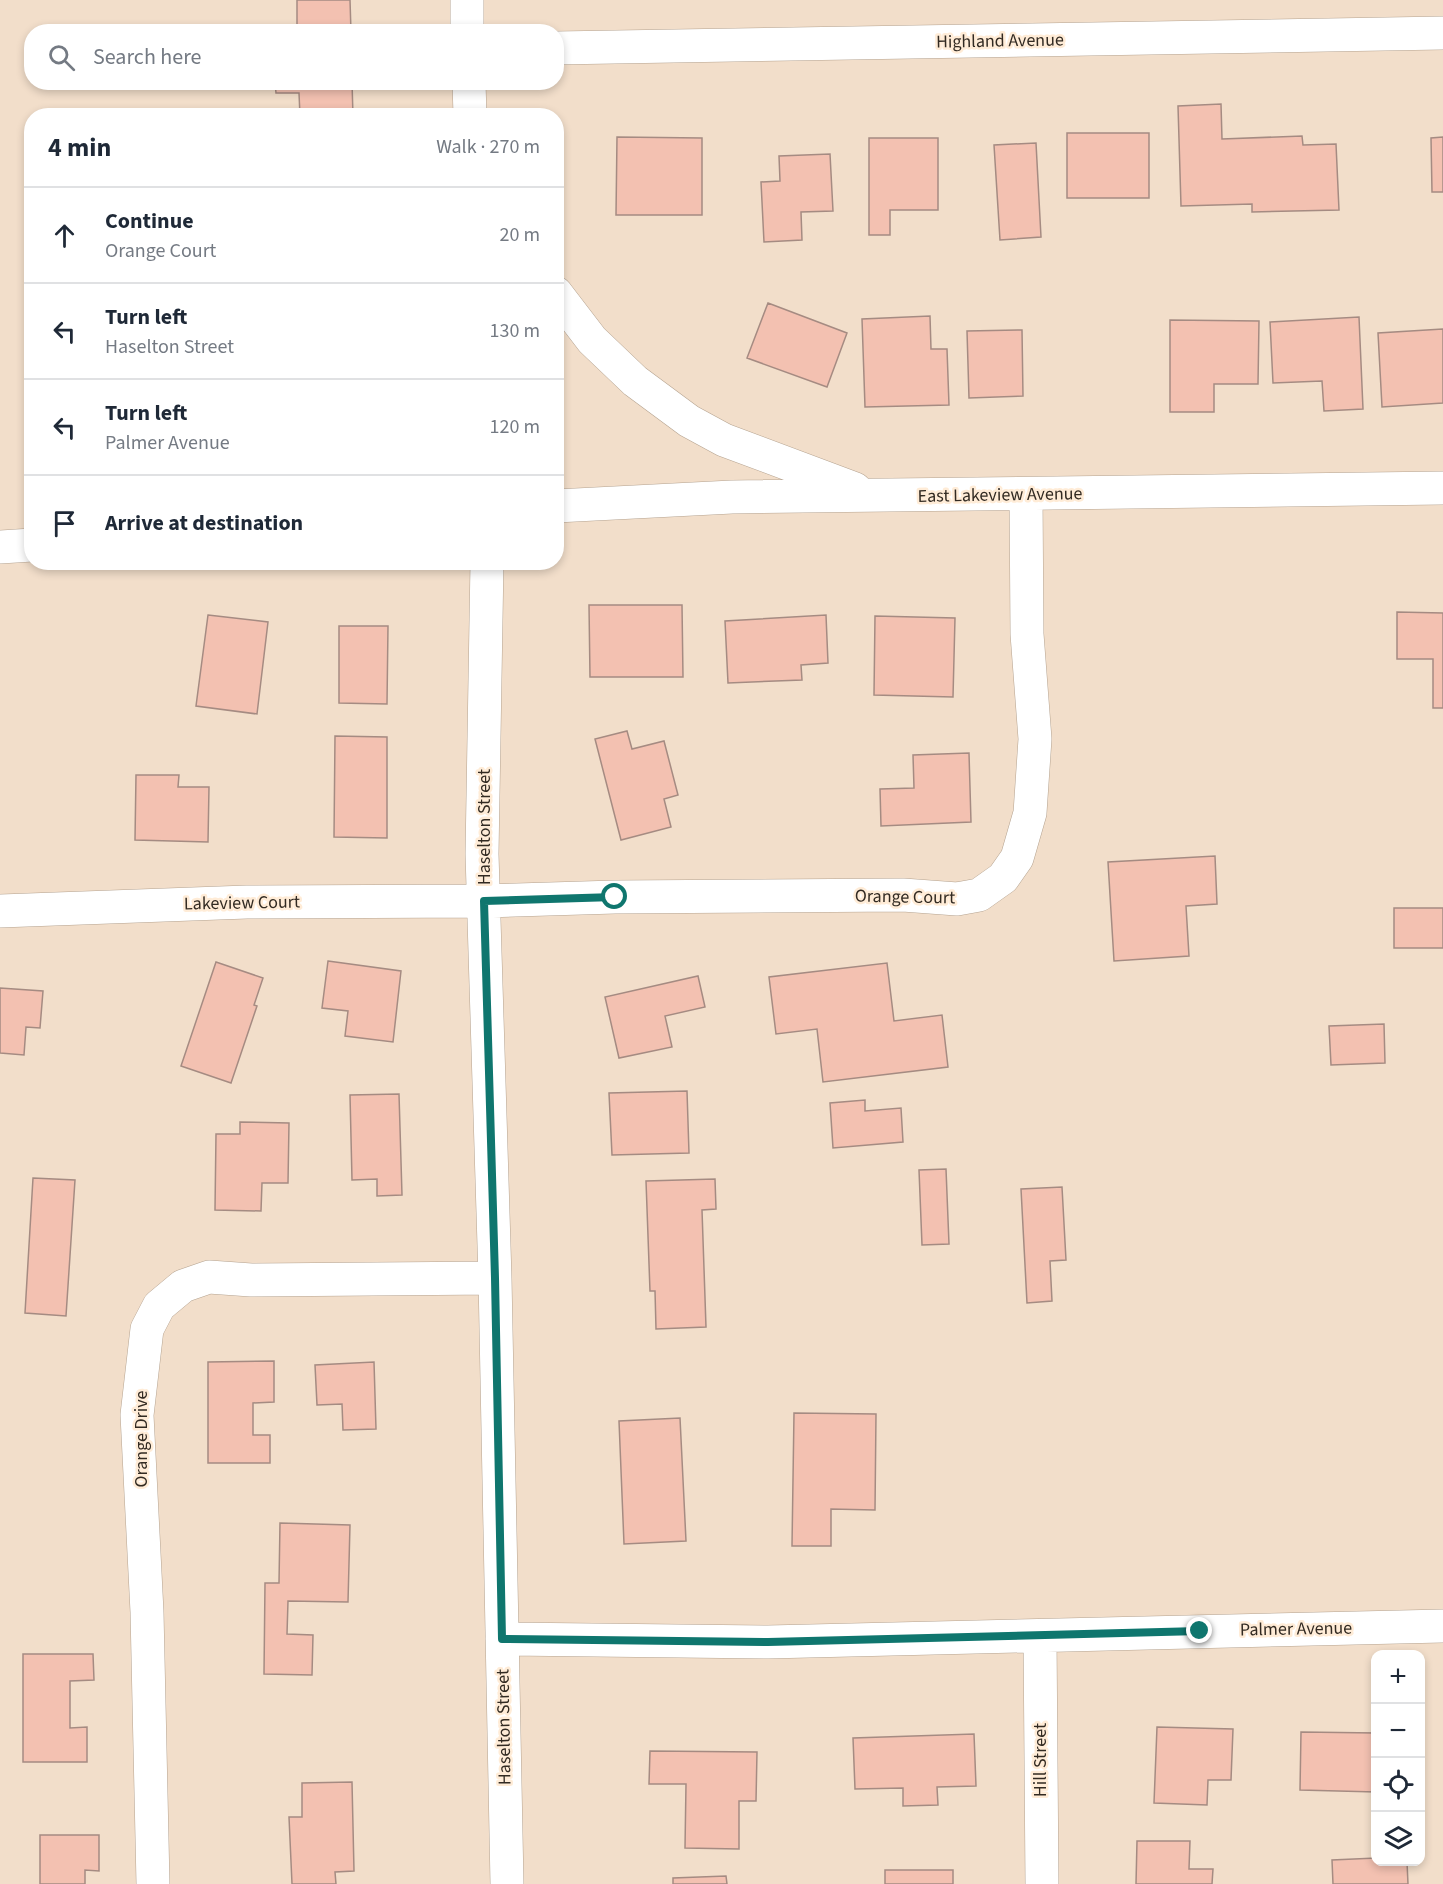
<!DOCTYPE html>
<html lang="en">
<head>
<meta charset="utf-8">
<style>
  body { margin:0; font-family:"Source Sans 3",sans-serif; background:#f6f6f7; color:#1f2937 }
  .controls { position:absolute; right:18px; bottom:18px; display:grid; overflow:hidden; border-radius:12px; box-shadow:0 3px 9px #0003 }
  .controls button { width:54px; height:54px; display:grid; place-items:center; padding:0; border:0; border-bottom:2px solid #e0e1e3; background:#fff; color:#1f2937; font:30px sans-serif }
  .stop { position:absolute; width:18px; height:18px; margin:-14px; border:4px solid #0f766e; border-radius:50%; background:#fff }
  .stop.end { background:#0f766e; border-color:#fff; box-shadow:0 2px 6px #0008 }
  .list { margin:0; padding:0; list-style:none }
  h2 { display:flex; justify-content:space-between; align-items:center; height:78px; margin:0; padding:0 24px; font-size:26px }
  h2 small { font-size:20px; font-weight:400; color:#747a83 }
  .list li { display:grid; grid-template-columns:39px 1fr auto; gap:18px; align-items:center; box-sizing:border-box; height:96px; padding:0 24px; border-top:2px solid #e0e1e3 }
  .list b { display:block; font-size:22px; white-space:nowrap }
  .list p { margin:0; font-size:20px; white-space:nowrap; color:#747a83 }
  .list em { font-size:20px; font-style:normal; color:#747a83 }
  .icon { flex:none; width:33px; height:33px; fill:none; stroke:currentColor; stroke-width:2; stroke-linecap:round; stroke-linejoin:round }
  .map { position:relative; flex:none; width:1443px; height:1884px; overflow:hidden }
  .search { position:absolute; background:#fff; box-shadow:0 3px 9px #0003; left:24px; top:24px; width:540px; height:66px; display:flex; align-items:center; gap:15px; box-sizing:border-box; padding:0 21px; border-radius:24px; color:#747a83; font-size:22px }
  .panel { position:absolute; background:#fff; box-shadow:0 3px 9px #0003; left:24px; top:108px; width:540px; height:462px; border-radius:24px }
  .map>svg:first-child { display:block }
</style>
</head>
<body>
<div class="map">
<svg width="1443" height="1884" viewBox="0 0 1443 1884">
  <rect width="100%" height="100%" fill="#f2deca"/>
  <path fill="#f3c1b1" stroke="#a58b82" stroke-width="1.5" d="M297 0H350L351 32H297Z
    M275 82H352L353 116H300L299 93H276Z
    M1221 104 1222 139 1302 136 1303 145 1336 144 1339 210 1252 212V204L1181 206 1178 106Z
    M1067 133H1149V198H1067Z
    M617 137 702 138V215H616Z
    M1443 137V192H1432L1431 138Z
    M869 138H938V210H890V235H869Z
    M1036 143 1041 237 1000 240 994 145Z
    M830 154 833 211 801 212 802 240 764 242 761 182 780 181 779 156Z
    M768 303 847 333 827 387 747 358Z
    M930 316 931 349H947L949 405 865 407 862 319Z
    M1359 317 1363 409 1324 411 1322 381 1273 383 1270 322Z
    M1170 320 1259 321 1258 384H1214V412H1170Z
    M1443 329V403L1382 407 1378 333Z
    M1022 330 1023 396 969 398 967 331Z
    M589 605H682L683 677H590Z
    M1397 612 1443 613V708H1433V659H1397Z
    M208 615 268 622 257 714 196 706Z
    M826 615 828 663 801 665 802 680 728 683 725 621Z
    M875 616 955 618 953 697 874 695Z
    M339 626H388L387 704 339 703Z
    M627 731 632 749 664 741 678 795 664 799 671 827 621 840 595 739Z
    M335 736 387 737V838L334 837Z
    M969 753 971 822 881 826 880 789 914 788 913 755Z
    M136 775H179L178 787H209L208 842 135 840Z
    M1215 856 1217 904 1186 906 1189 956 1114 961 1108 862Z
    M1394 908H1443V948H1394Z
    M328 961 401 971 393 1042 345 1036 348 1011 322 1008Z
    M216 962 263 978 254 1005 257 1006 231 1083 181 1066Z
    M887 963 894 1021 942 1015 948 1067 823 1082 817 1029 776 1034 769 977Z
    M698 976 705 1007 665 1016 672 1047 619 1058 605 997Z
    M0 988 43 991 40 1028 26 1027 24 1055 0 1053Z
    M1384 1024 1385 1063 1331 1065 1329 1026Z
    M687 1091 689 1153 612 1155 609 1093Z
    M399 1094 402 1195 377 1196V1179L352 1180 350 1095Z
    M865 1100V1111L901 1108 903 1142 833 1148 830 1103Z
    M240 1122 289 1123 288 1183H262L261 1211 215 1210 216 1134H240Z
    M946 1169 949 1244 922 1245 919 1170Z
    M33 1178 75 1180 66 1316 25 1313Z
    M715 1179 716 1209 702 1210 706 1327 656 1329 655 1291H650L646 1181Z
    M1062 1187 1066 1260 1050 1261 1052 1301 1027 1303 1021 1189Z
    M274 1361V1402L253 1403V1435H270V1463H208V1362Z
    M374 1362 376 1429 343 1430 342 1404 317 1405 315 1365Z
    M794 1413 876 1414 875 1510 831 1509V1546H792Z
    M680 1418 686 1541 624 1544 619 1421Z
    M280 1523 350 1525 348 1602 288 1601 287 1634 313 1635 312 1675 264 1674 265 1583H279Z
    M23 1654H93L94 1680 70 1681V1728L87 1727V1762H23Z
    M1157 1727 1233 1729 1231 1780H1208L1207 1805 1154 1803Z
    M1301 1732 1376 1733V1792L1300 1790Z
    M974 1734 976 1786 937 1787 938 1805 903 1806V1788L855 1789 853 1738Z
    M650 1751 757 1752 756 1801H739V1849L685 1848 686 1784H649Z
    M352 1782 354 1871 335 1872 336 1884H292L289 1817H302V1783Z
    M40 1835H99V1871L85 1870V1884H40Z
    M1137 1841H1190L1189 1869H1213L1212 1884H1136Z
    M1376 1858V1862H1407L1408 1884H1333L1332 1860Z
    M885 1870H953V1884H885Z
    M726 1876 727 1884H673V1878Z"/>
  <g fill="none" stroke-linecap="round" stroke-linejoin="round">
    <defs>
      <path id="minor" d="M467 0V32
        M556 48 1443 33
        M469 82 470 116
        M556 293 592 340 635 381 689 421 724 440 855 489
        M556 506 732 497 1443 488
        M0 547 32 545
        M487 562 482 854 495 1278 507 1884
        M0 911 247 902 484 901 615 897 903 895 957 899 979 895 1003 878 1017 858 1030 813 1035 739 1027 634 1026 494
        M1040 1636 1042 1884
        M502 1639 768 1642 1443 1626
        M153 1884 147 1612 137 1415 147 1329 159 1306 183 1286 209 1277 251 1280 495 1278"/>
    </defs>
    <use href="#minor" stroke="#b5a390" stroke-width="34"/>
    <use href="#minor" stroke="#fff" stroke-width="33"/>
  </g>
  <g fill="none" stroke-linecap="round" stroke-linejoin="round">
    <path stroke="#0f766e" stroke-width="8" d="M615 897 484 901 495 1278 502 1639 768 1642 1200 1631"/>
  </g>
  <g text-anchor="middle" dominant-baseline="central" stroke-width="5" stroke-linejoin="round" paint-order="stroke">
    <g font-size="18" fill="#322a22" stroke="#ffecd7">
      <text transform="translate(1000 41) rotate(-1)">Highland Avenue</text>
      <text transform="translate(1000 495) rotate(-1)">East Lakeview Avenue</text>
      <text transform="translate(484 827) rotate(-90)">Haselton Street</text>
      <text transform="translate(905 897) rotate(1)">Orange Court</text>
      <text transform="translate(242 903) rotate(-1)">Lakeview Court</text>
      <text transform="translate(141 1439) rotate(-90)">Orange Drive</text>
      <text transform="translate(1296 1629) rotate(-1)">Palmer Avenue</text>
      <text transform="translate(504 1727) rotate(-91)">Haselton Street</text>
      <text transform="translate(1040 1760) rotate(-90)">Hill Street</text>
    </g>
  </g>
</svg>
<div class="controls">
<button>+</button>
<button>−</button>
<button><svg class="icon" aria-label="locate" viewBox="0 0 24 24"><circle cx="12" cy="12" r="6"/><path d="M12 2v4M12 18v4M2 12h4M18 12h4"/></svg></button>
<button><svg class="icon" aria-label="layers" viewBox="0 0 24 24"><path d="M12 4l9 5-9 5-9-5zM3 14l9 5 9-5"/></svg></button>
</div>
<div class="stop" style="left:615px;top:897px"></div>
<div class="stop end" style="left:1200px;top:1631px"></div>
<div class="search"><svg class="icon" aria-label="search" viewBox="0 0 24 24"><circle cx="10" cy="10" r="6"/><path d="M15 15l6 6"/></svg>Search here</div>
<section class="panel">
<h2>4 min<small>Walk · 270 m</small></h2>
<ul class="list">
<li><svg class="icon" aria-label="ahead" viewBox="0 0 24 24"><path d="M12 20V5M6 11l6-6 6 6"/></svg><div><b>Continue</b><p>Orange Court</p></div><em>20 m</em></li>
<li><svg class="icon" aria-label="left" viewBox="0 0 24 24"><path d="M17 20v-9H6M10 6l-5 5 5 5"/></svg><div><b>Turn left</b><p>Haselton Street</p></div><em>130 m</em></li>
<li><svg class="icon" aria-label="left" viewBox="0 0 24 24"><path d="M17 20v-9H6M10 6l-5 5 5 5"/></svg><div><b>Turn left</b><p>Palmer Avenue</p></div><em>120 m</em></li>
<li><svg class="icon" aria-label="arrive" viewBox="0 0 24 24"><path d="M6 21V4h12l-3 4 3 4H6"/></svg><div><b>Arrive at destination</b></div></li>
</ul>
</section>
</div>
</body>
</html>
